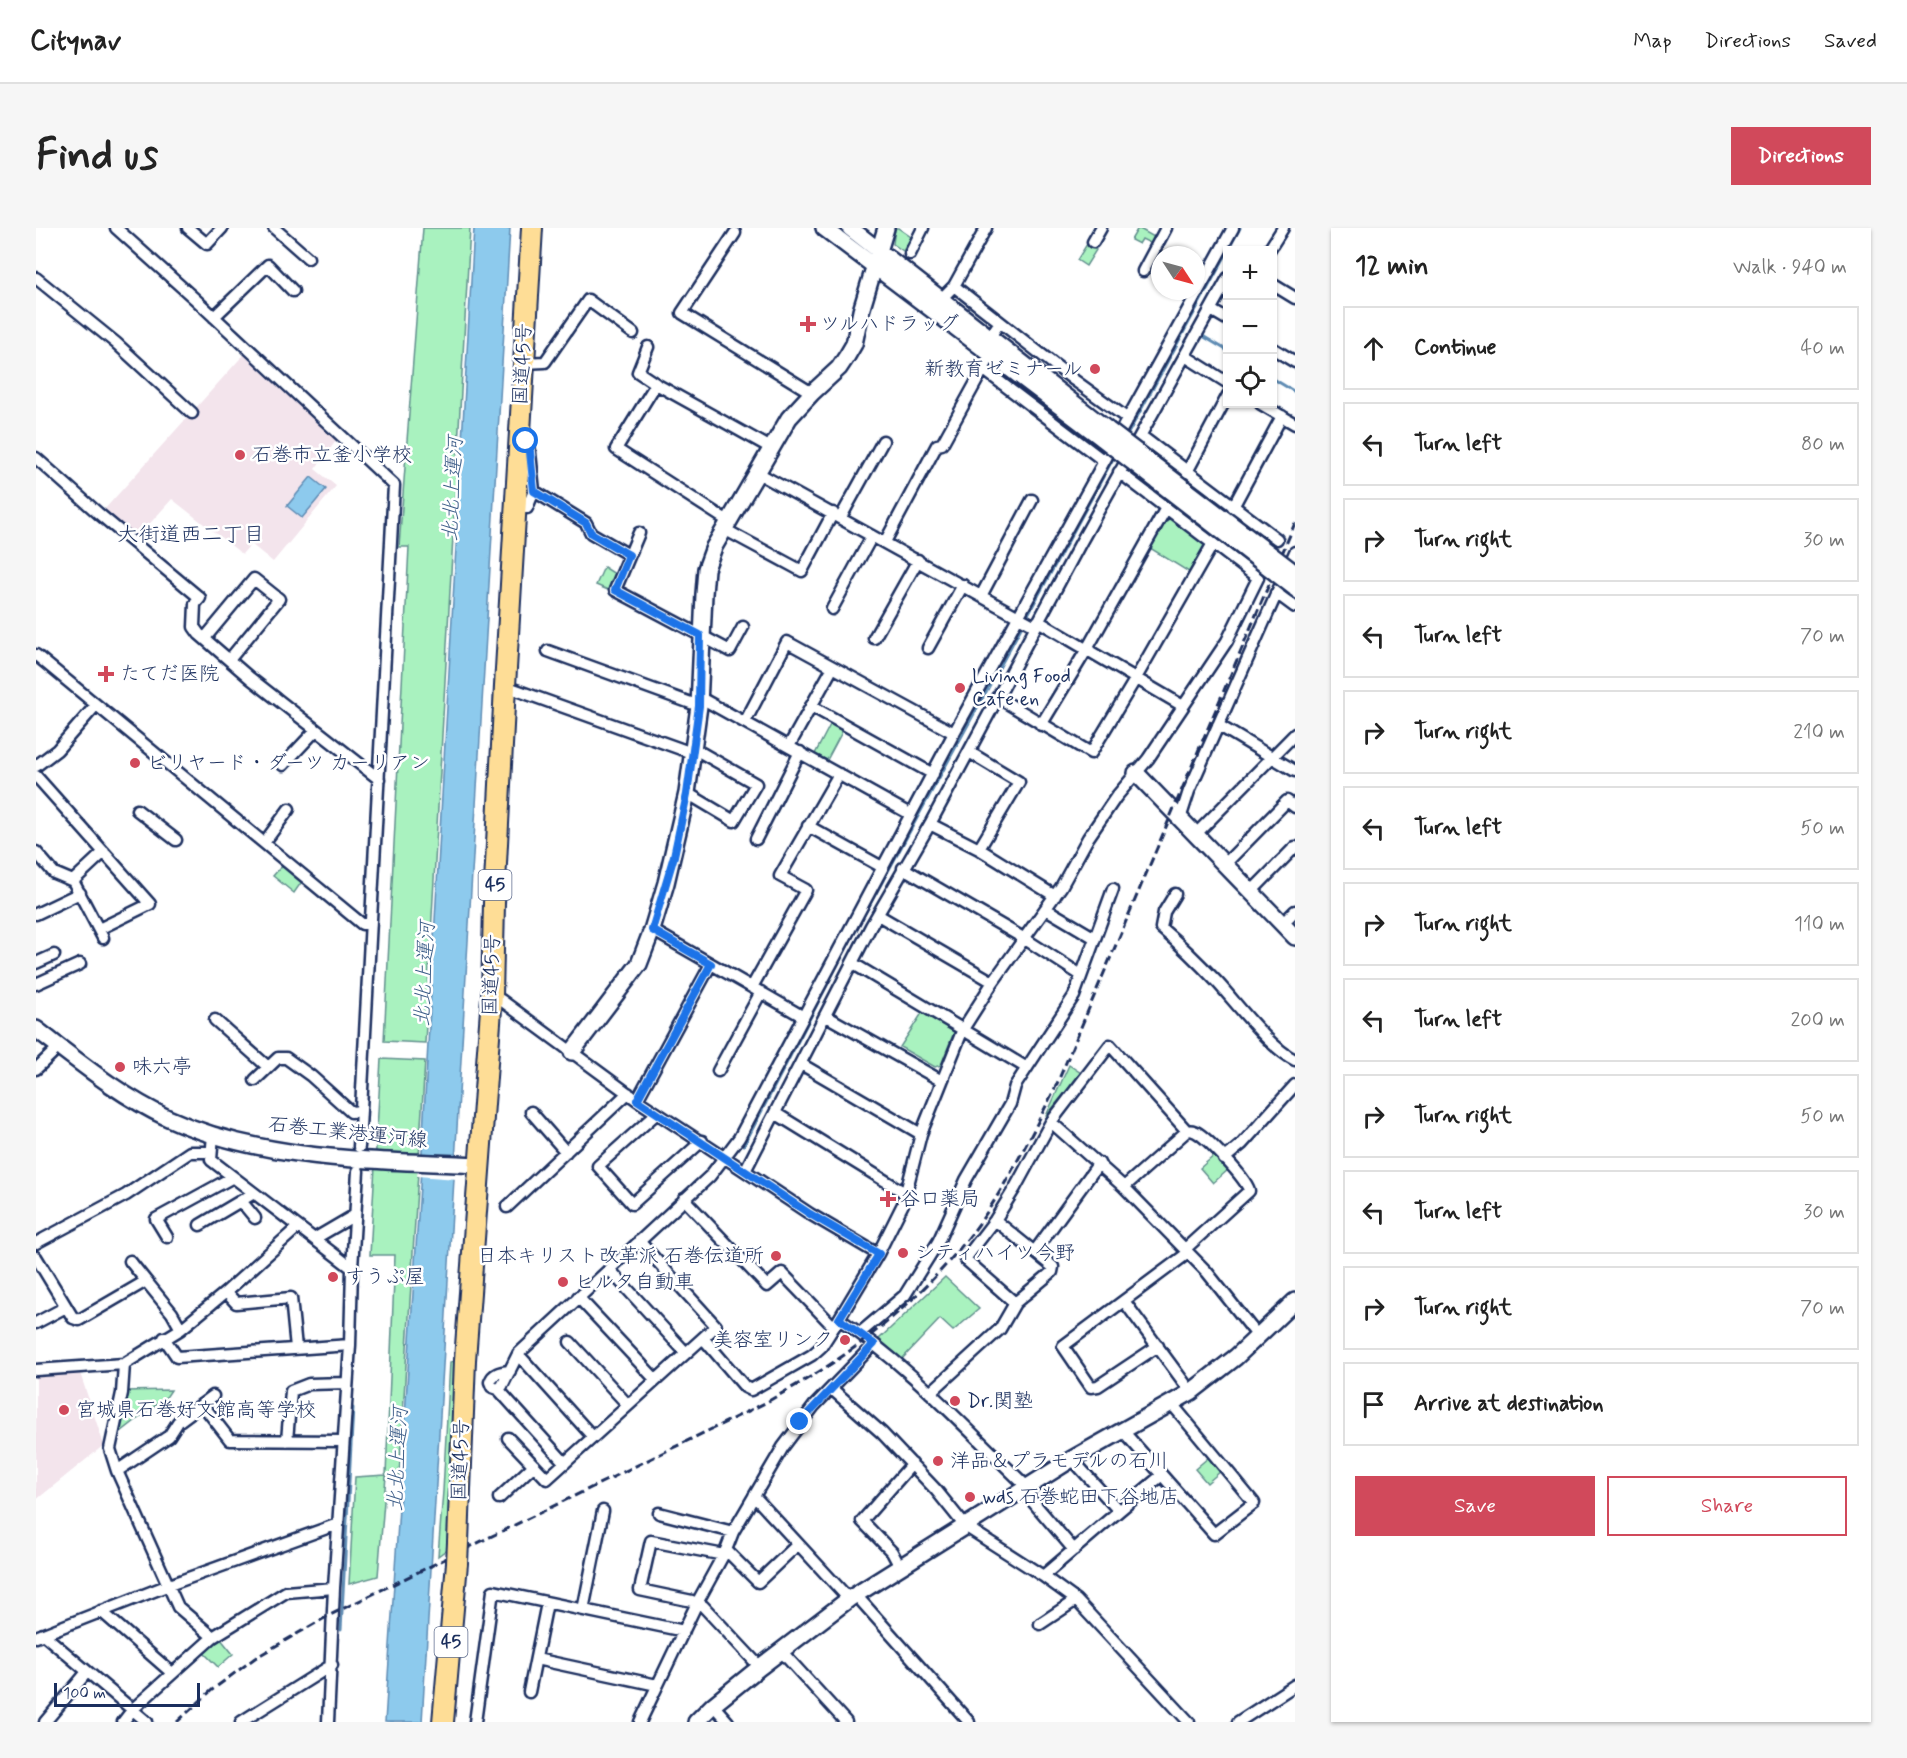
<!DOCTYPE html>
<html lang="en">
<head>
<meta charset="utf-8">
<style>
  body { margin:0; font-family:Mynerve,"Klee One",sans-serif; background:#f6f6f6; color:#222 }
  .controls { position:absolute; right:18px; top:18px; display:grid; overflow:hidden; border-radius:0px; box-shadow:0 2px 4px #0004 }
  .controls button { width:54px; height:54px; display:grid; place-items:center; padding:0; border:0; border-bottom:2px solid #e0e0e0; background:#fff; color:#222; font:30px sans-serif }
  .compass { position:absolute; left:1115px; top:18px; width:54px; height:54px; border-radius:50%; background:#fff; box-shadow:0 2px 4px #0004; rotate:126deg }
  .scale { position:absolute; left:18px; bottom:15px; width:146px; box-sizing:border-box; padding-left:6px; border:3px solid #1b2f5e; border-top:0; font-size:16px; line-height:21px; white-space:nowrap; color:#1b2f5e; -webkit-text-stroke:4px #fff; paint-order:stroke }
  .stop { position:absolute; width:18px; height:18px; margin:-14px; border:4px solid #1a73e8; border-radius:50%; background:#fff }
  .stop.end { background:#1a73e8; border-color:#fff; box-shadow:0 2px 6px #0008 }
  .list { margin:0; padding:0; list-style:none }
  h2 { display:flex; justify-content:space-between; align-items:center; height:78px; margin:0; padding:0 24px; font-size:26px }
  h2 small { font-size:20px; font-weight:400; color:#767676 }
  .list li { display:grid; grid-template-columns:39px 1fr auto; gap:18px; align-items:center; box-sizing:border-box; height:84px; margin:0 12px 12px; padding:0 12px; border:2px solid #e0e0e0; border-radius:0px }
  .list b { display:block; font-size:22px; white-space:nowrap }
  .list em { font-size:20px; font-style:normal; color:#767676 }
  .actions { display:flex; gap:12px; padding:18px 24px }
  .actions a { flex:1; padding:14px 0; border:2px solid #d1495b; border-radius:0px; text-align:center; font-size:21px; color:#d1495b }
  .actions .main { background:#d1495b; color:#fff }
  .icon { flex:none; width:33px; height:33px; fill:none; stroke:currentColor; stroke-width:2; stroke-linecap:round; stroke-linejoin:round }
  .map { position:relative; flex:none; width:1259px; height:1494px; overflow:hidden; border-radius:0px }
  header { display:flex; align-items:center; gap:36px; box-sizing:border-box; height:84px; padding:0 30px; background:#fff; border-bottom:2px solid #e0e0e0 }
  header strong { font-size:28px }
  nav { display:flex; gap:33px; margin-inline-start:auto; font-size:21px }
  .intro { display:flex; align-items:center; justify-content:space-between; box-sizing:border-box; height:144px; padding:0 36px }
  h1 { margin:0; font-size:42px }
  .button { padding:15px 27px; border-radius:0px; background:#d1495b; color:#fff; font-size:21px; font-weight:700 }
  main { display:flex; gap:36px; padding:0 36px }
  aside { flex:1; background:#fff; border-radius:0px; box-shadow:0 2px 4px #0004 }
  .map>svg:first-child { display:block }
</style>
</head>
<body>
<header>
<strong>Citynav</strong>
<nav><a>Map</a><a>Directions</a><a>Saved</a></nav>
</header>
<div class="intro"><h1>Find us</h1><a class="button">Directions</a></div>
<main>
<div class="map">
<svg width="1259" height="1494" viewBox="0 0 1259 1494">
  <rect width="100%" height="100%" fill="#fff"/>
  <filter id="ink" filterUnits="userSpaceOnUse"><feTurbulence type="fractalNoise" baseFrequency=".0167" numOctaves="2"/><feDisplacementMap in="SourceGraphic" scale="12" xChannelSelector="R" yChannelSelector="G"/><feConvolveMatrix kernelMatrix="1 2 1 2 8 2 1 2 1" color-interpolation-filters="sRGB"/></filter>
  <g filter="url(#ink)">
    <path fill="#f3e4ec" d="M211 123 303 209 279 241 300 258 237 334 215 316 206 326 136 271 99 312 67 283Z
      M44 1145 68 1217 0 1272V1148Z"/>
    <path fill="#a9f2bf" stroke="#62908e" stroke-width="1.5" d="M387 0H434L389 815 348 813 373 319H363Z
      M859 0H862L875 9 867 23 857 16Z
      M1102 0 1120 10 1118 14 1114 15 1106 11 1103 16 1095 12Z
      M1051 16 1060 22 1050 38 1041 32Z
      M1136 290 1168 316 1170 323 1156 346 1114 320 1129 293Z
      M568 339 579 346 572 362 560 357Z
      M795 495 807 502 791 532 779 526Z
      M250 638 267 652 258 665 237 648 244 640Z
      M888 782 917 799 918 804 905 837 899 839 864 819Z
      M345 831 389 833 363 1248H350L342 1348 313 1356 319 1249 350 1247 359 1027H334Z
      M1033 837 1045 845 1010 888Z
      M1179 927 1192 942 1177 955 1164 940Z
      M909 1049 943 1081 917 1103 904 1091 866 1131 843 1111Z
      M425 1131 414 1319 402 1328 407 1263 414 1134Z
      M135 1162 131 1168 77 1210 88 1163Z
      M1173 1229 1185 1243 1171 1255 1159 1241Z
      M184 1410 197 1426 182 1439 167 1424Z"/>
    <path fill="#8dcaed" stroke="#5f8cb4" stroke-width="1.5" d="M438 0H474L386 1494H349L384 958Z
      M275 249 290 261 266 290 251 278Z"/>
    <path fill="#fff" d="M383 925 423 928 421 951 381 948Z"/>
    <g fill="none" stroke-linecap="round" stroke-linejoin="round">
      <path stroke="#5f8cb4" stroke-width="3" d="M1192 22 1204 0
        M1165 107 1192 123
        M1236 150 1259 164
        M1090 209 1192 23
        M990 390 1079 227
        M708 917 816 709 987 396
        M305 1402 317 1180"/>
      <defs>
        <path id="street" d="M80 0 159 71 358 257 323 919
          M152 0 171 16 186 0
          M238 0 272 30
          M699 5 646 85 776 165
          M1057 14 1065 0
          M1233 22 1247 0
          M874 26 887 0
          M1107 43 1130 0
          M0 50 80 115 156 185
          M1236 56 1259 70
          M918 58 964 94
          M906 70 918 58 950 0
          M1175 82 1192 92
          M178 89 232 37 257 63
          M953 110 964 94 1038 152 1092 191
          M612 119 602 144 620 156 735 220
          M1236 120 1259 134
          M1149 128 1192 155
          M487 135 509 134 552 72 597 105
          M947 141 1068 233
          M620 156 580 221 692 293
          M1225 176 1259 196
          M1105 208 1241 311
          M483 210 493 215 498 263 550 295 555 305 593 327
          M0 230 62 285 164 370 159 376 158 399 163 406 214 450 343 551
          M720 244 999 398
          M1151 244 1192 167
          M1197 279 1246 188
          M479 280H491L498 263
          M805 289 847 213
          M688 301 766 343 797 285
          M603 305 579 362 694 423 707 399
          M849 314 901 217 906 216 955 127
          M1240 365 1259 379
          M945 368 996 272
          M796 381 836 308
          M1002 393 1147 478
          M169 410 218 351 243 371 193 432
          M838 410 882 332
          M892 420 927 357
          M512 423 663 478
          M0 427 326 696H334
          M469 458 656 525
          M663 469 874 586
          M961 469 1055 525 1100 450 1176 317
          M775 478 897 546
          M709 494 751 414 918 505
          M1005 497 1051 421 1130 280
          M1182 497 1259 543
          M753 518 797 439
          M933 524 983 554 943 621
          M247 537 280 502
          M0 538 21 522 60 477
          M0 548 114 676 63 701
          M651 565 698 593 720 556 657 520
          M101 582 140 612
          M1144 591 1153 563 1259 324
          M894 596 943 621 1019 668
          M772 598 846 639
          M1159 607 1259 506
          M720 611 764 524
          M228 615 253 581
          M0 624 18 645 37 653 67 710
          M1188 637 1251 573 1259 579
          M867 640 989 711 1045 747
          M37 653 68 624
          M1215 664 1259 619
          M1139 666 1128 684 1125 700C1145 717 1164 736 1182 755 1202 777 1234 820 1259 832
          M1010 681 1059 710
          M0 686 44 665
          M842 687 957 754
          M1246 696 1259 683
          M616 702 766 788
          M0 735 18 727
          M816 735 991 840
          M0 756 44 736
          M716 759 770 662 744 648 803 546
          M456 768 465 772 601 872 709 943 835 698 894 596 1045 314 1192 50
          M790 788 906 853
          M179 792 232 839
          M765 836 885 906
          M0 841 23 819
          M682 843 725 764
          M219 852 242 830H250L275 848 315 884 325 883
          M601 872 675 736
          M495 884 530 924
          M621 885 562 938 596 976 666 913
          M739 885 869 965
          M1015 894 1088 959 1171 1044 1221 1107
          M177 906 175 932 316 1040
          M1188 931 1206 916 1259 857
          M709 943 774 986 842 1026 867 976 885 906 927 801 957 754 1025 659 1052 610 1080 569 1112 531 1191 413 1222 350 1083 244
          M1088 959 1151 903C1156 902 1155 902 1160 904 1170 909 1213 953 1213 963L1149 1021
          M648 971 731 1058 746 1045 798 1099
          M205 973 219 990
          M471 979 592 865
          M164 997 218 965
          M131 1009 120 991 197 949
          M278 1011 319 987
          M0 1015 90 967 154 924H174
          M999 1023 1063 935
          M842 1026 803 1091C873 1137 930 1201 991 1259
          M0 1029 37 1090 43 1092 110 1053 136 1085 145 1101
          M94 1033 110 1053
          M573 1041 650 1125
          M190 1064 200 1075 255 1070 260 1120
          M542 1069 620 1152
          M1088 1073 1155 1164
          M979 1075 929 1031 959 992 979 960 1015 894 1074 817 1151 903
          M0 1095 30 1079
          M824 1105 869 1067 902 1014 930 952 974 876 979 858 1038 768 1077 661
          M128 1110 141 1129 314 1117
          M667 1110 709 1159 715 1162 776 1127 785 1119 801 1094
          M534 1114 592 1177
          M1122 1118 1062 1158 1055 1159 1027 1118 1152 1025
          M482 1126 557 1209
          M0 1142 88 1136 145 1101 190 1064 262 999
          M474 1143C464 1144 457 1145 454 1154L456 1159 462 1161 466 1158 482 1126 674 948 703 910 918 505 1197 0
          M462 1161 529 1235
          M796 1161 846 1205 900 1262 929 1298 1007 1348 1040 1372 1153 1494
          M894 1165 964 1101 979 1075 1016 1044 1017 1039 959 992
          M166 1176 194 1212 307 1213
          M1087 1203 1178 1306 1218 1275 1136 1176
          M472 1210 511 1251 680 1098 603 1013
          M251 1213 255 1163 273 1156 311 1155
          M81 1243 133 1208 142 1194 177 1168
          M986 1261 1038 1322
          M718 1268 813 1371
          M463 1270 498 1237
          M1083 1283 1126 1247
          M623 1285 697 1304
          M690 1322 722 1354 762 1316
          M688 1327 615 1313 604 1362 656 1373 667 1378 724 1439
          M864 1339 856 1324 826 1293 876 1236
          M1007 1348 1083 1283 1036 1231
          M819 1366 933 1494
          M547 1382 567 1283
          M65 1383 136 1445
          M1004 1396 1040 1372
          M7 1406 111 1494
          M0 1409 133 1357 302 1296
          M177 1409 250 1364 298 1360
          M745 1423 810 1494
          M500 1431 621 1457
          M493 1464 511 1375
          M677 1477 692 1494
          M9 1494 51 1444
          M87 1494 97 1481 177 1409 142 1379 81 1243 74 1221 86 1165 88 1136
          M205 1494 296 1437
          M292 1494 298 1360 314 1117 316 1040 322 943
          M439 1494 457 1363 648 1403
          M604 1494 661 1375 690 1322 697 1304 747 1219 778 1178 838 1116
          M1202 1494 1259 1457"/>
        <path id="secondary" d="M788 0 1067 211
          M814 0 1072 202
          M1100 545 1259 709
          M0 801C42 833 84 868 132 890 229 934 340 932 445 937
          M536 824 603 736 616 702 630 655 651 565 663 478 668 366 670 341 678 319 753 190 776 165 803 140 811 128 818 116 825 83 850 0
          M660 1494 677 1477 724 1439 813 1371 1036 1231 1155 1164 1200 1129 1259 1073"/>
        <path id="highway" d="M422 1314 429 1132 456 768 458 675 469 458 496 0
          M407 1494 421 1335"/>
      </defs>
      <use href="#street" stroke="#1b2f5e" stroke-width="15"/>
      <use href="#secondary" stroke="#1b2f5e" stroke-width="20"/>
      <use href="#highway" stroke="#1b2f5e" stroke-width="24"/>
      <use href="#street" stroke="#fff" stroke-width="10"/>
      <use href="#secondary" stroke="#fff" stroke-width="15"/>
      <use href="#highway" stroke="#fedd96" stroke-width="20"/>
      <path stroke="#1b2f5e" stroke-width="3" stroke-dasharray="9 4.5" stroke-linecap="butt" d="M141 1494 176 1462 219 1430 292 1388 731 1174C753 1161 776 1149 798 1134 860 1092 920 1035 960 970 982 934 1001 896 1020 858L1259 295"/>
      <defs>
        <path id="secondary-bridge" d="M1072 202 1259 345
          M1067 211 1259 360"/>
        <path id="highway-bridge" d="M421 1335 422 1314"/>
      </defs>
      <use href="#secondary-bridge" stroke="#1b2f5e" stroke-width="20" stroke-linecap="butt"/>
      <use href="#highway-bridge" stroke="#1b2f5e" stroke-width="24" stroke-linecap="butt"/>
      <use href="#secondary-bridge" stroke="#fff" stroke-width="15"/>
      <use href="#highway-bridge" stroke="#fedd96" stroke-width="20"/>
    </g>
  </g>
  <g fill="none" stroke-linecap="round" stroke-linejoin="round" filter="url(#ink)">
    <path stroke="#1a73e8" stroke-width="8" d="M490 213 493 214 498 263 550 295 555 305 593 327 579 362 664 407 663 478 651 566 638 628 616 702 675 736 601 872 774 986 843 1026 803 1091 838 1116 764 1194"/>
  </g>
  <g fill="#d1495b" stroke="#fff" stroke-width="2">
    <path d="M769 87h6v6h6v6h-6v6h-6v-6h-6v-6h6z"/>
    <circle cx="1059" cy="141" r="6"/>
    <circle cx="204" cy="227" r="6"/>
    <path d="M67 437h6v6h6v6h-6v6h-6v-6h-6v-6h6z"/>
    <circle cx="924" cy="460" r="6"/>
    <circle cx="99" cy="535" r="6"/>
    <circle cx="84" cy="839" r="6"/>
    <path d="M849 962h6v6h6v6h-6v6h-6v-6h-6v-6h6z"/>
    <circle cx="867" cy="1025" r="6"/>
    <circle cx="740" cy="1028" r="6"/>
    <circle cx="297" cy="1049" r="6"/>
    <circle cx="527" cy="1054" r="6"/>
    <circle cx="809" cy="1112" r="6"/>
    <circle cx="919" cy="1173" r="6"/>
    <circle cx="28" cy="1182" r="6"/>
    <circle cx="902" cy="1233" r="6"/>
    <circle cx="934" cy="1269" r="6"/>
  </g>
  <g text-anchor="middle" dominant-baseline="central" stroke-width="5" stroke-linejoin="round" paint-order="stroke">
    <g fill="#fff" stroke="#5f6d8e" stroke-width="1.5">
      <rect x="442.5" y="642" width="33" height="30" rx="4.5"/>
      <rect x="398.5" y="1399" width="33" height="30" rx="4.5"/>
    </g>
    <g font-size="18" font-weight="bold" fill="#1b2f5e">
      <text x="459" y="657">45</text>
      <text x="415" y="1414">45</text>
    </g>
    <g font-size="20" fill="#1b2f5e" stroke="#fff" text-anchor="start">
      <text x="784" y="96">ツルハドラッグ</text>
      <text x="1047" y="141" text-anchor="end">新教育ゼミナール</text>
      <text x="216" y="227">石巻市立釜小学校</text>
      <text x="84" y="446">たてだ医院</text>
      <text x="936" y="448">Living Food<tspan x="936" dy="23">Cafe en</tspan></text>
      <text x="111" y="535">ビリヤード・ダーツ カーリアン</text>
      <text x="96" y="839">味六亭</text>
      <text x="864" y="971">谷口薬局</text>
      <text x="879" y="1025">シティハイツ今野</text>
      <text x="728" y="1028" text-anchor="end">日本キリスト改革派 石巻伝道所</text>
      <text x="309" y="1049">すうぷ屋</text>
      <text x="539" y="1054">ヒルタ自動車</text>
      <text x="797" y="1112" text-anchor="end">美容室リンク</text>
      <text x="931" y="1173">Dr.関塾</text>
      <text x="40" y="1182">宮城県石巻好文館高等学校</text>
      <text x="914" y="1233">洋品＆プラモデルの石川</text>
      <text x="946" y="1269">wds 石巻蛇田下谷地店</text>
    </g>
    <g font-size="20" fill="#1b2f5e" stroke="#fff">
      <text transform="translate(487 136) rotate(-87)">国道45号</text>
      <text transform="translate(456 747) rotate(-88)">国道45号</text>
      <text transform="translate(312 905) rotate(6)">石巻工業港運河線</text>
      <text transform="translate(425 1232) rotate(-88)">国道45号</text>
    </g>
    <g font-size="21" font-style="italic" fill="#3d5e89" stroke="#fff">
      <text transform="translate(417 261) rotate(-87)">北北上運河</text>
      <text transform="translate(389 746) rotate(-87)">北北上運河</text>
      <text transform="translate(362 1231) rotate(-87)">北北上運河</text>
    </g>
    <g font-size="21" fill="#1b2f5e" stroke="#fff">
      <text x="155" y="307">大街道西二丁目</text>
    </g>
  </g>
</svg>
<div class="controls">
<button>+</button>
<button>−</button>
<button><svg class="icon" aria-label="locate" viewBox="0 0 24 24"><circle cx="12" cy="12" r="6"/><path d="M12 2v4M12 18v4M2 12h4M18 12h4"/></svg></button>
</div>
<svg class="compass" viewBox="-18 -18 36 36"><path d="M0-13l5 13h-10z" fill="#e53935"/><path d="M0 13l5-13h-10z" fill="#767676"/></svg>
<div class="scale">100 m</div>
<div class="stop" style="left:490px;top:213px"></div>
<div class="stop end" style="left:764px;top:1194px"></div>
</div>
<aside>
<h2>12 min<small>Walk · 940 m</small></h2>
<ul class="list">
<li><svg class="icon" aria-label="ahead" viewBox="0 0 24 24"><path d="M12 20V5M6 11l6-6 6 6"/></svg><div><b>Continue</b></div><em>40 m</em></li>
<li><svg class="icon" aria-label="left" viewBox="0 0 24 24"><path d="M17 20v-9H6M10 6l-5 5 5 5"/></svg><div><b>Turn left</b></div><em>80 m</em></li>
<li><svg class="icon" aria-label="right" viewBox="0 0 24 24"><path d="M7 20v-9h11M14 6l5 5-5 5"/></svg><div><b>Turn right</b></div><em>30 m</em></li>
<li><svg class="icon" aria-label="left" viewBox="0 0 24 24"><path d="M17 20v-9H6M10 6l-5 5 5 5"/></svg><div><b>Turn left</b></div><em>70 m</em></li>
<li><svg class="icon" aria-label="right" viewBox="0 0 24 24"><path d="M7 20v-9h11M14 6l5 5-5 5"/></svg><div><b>Turn right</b></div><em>210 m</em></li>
<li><svg class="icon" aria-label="left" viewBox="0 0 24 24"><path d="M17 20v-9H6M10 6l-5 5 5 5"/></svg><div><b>Turn left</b></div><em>50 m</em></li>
<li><svg class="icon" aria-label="right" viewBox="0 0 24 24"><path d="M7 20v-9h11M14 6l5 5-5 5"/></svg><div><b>Turn right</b></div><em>110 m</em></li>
<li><svg class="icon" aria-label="left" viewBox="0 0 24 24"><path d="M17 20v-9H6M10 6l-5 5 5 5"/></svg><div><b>Turn left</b></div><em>200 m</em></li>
<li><svg class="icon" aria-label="right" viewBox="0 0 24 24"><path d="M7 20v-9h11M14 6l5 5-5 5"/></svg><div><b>Turn right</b></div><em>50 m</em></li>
<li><svg class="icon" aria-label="left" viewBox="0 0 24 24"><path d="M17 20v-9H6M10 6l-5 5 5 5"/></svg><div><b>Turn left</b></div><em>30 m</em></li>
<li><svg class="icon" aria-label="right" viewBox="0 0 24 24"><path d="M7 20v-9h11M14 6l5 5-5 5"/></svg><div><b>Turn right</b></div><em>70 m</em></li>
<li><svg class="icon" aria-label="arrive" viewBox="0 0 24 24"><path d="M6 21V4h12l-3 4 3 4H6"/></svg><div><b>Arrive at destination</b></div></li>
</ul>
<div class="actions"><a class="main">Save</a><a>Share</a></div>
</aside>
</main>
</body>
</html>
